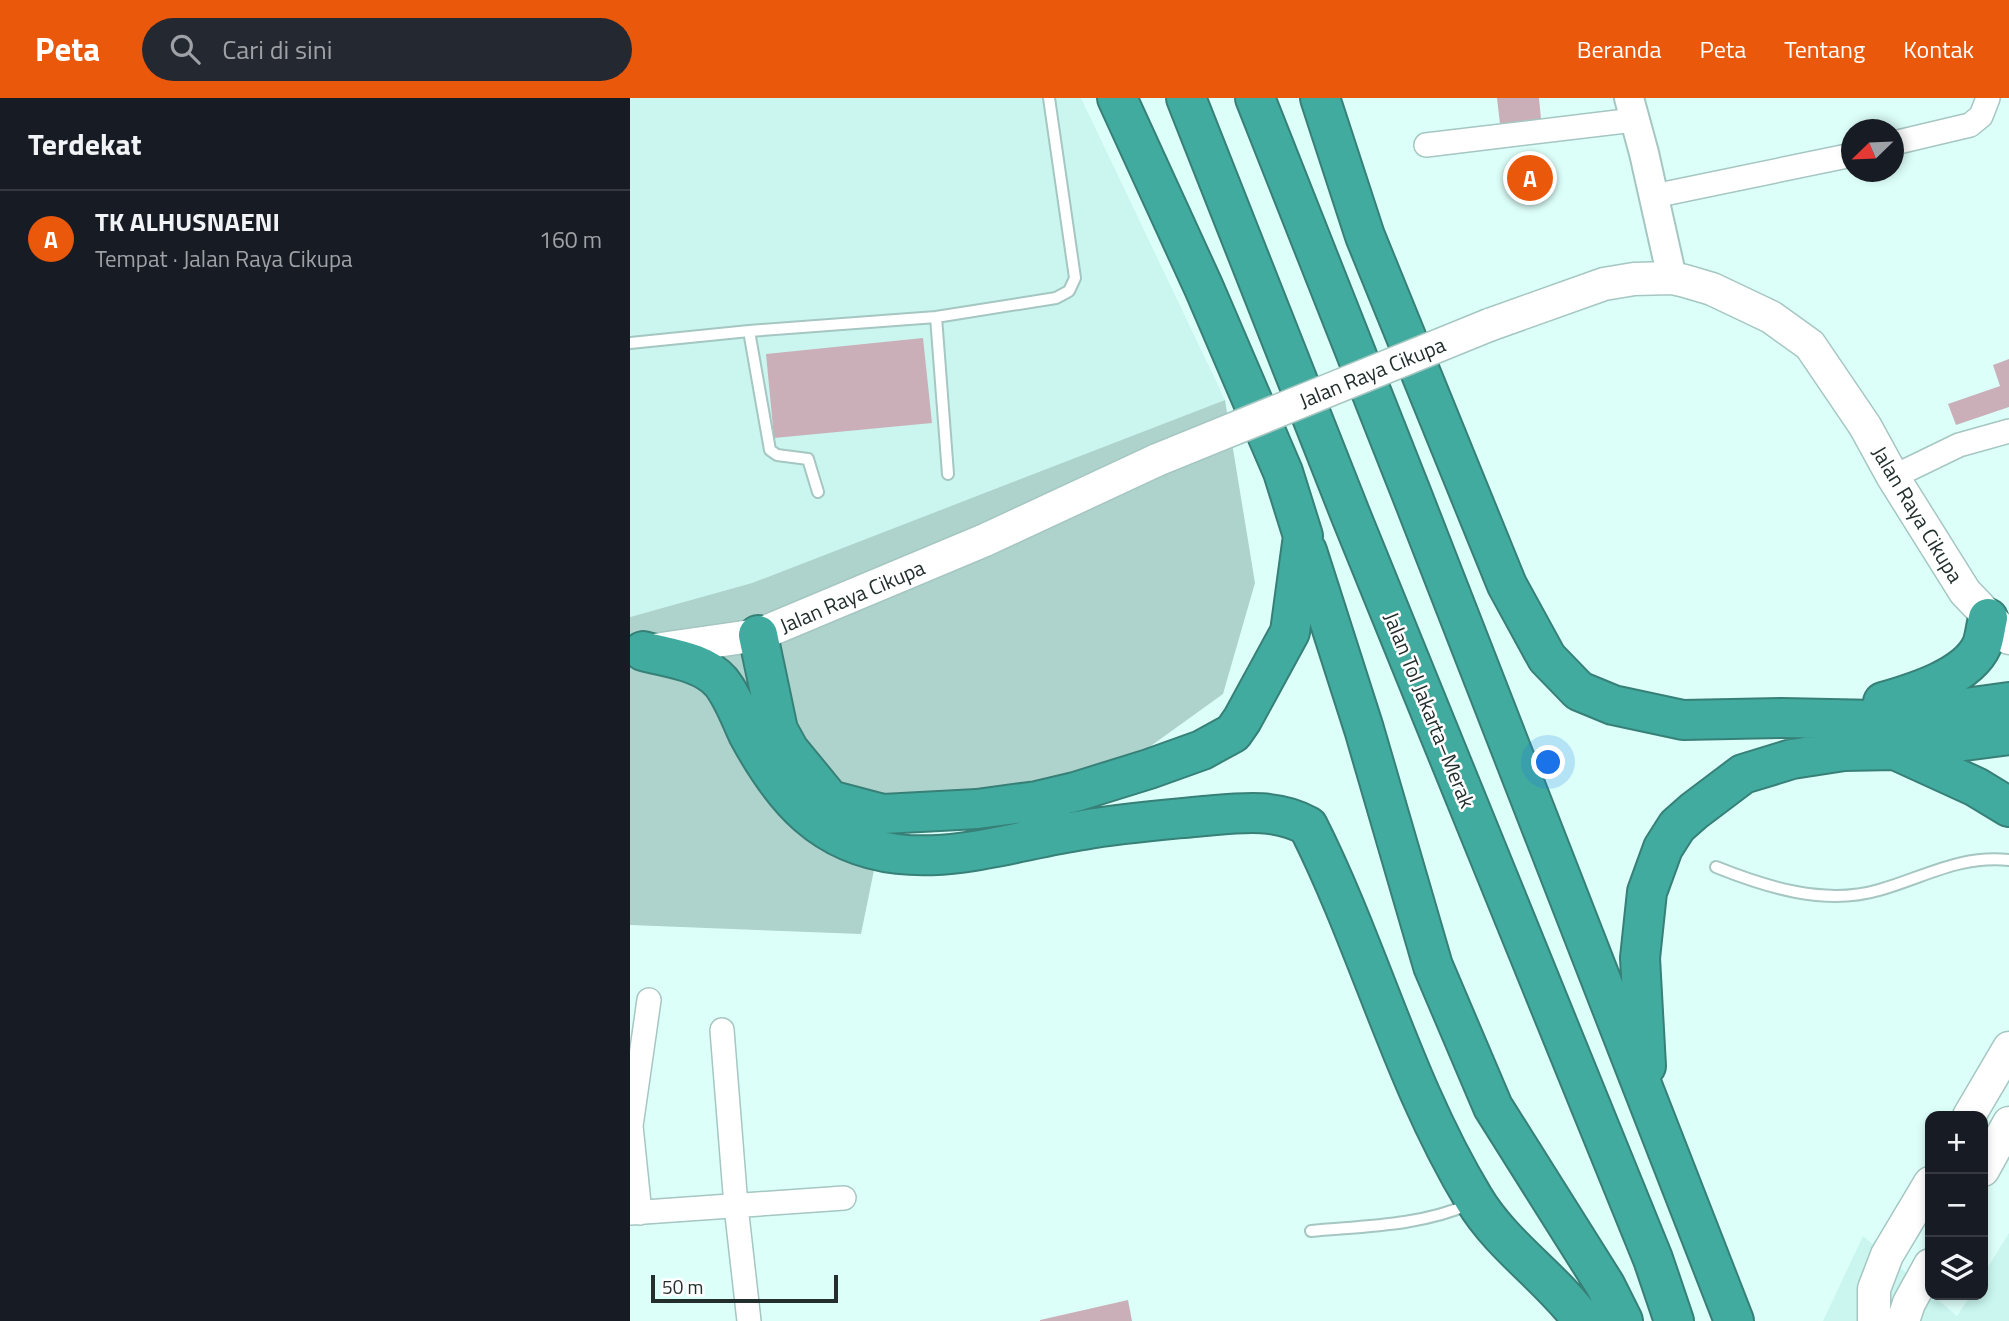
<!DOCTYPE html>
<html lang="id">
<head>
<meta charset="utf-8">
<style>
  body { margin:0; font-family:"Titillium Web",sans-serif; background:#242831; color:#f1f3f6 }
  .controls { position:absolute; right:21px; bottom:21px; display:grid; overflow:hidden; border-radius:14px; box-shadow:0 4px 10px #0003 }
  .controls button { width:63px; height:63px; display:grid; place-items:center; padding:0; border:0; border-bottom:2px solid #363941; background:#171b24; color:#f1f3f6; font:35px sans-serif }
  .compass { position:absolute; left:1211px; top:21px; width:63px; height:63px; border-radius:50%; background:#171b24; box-shadow:0 4px 10px #0003; rotate:247deg }
  .scale { position:absolute; left:21px; bottom:18px; width:187px; box-sizing:border-box; padding-left:7px; border:4px solid #222f2d; border-top:0; font-size:19px; line-height:24px; white-space:nowrap; color:#222f2d; -webkit-text-stroke:5px #fff; paint-order:stroke }
  .you { position:absolute; left:919px; top:665px; width:24px; height:24px; margin:-18px; border:5px solid #fff; border-radius:50%; background:#1a73e8; box-shadow:0 0 0 10px #1a73e833 }
  .badge { display:grid; place-items:center; width:46px; height:46px; border-radius:50%; background:#ea580c; color:#fff; font-size:23px; font-weight:700 }
  .pin { position:absolute; translate:-50% -50%; border:4px solid #fff; box-shadow:0 2px 7px #0006 }
  .list { margin:0; padding:0; list-style:none }
  h2 { display:flex; justify-content:space-between; align-items:center; height:91px; margin:0; padding:0 28px; font-size:30px }
  h2 small { font-size:23px; font-weight:400; color:#9ea1a6 }
  .list li { display:grid; grid-template-columns:46px 1fr auto; gap:21px; align-items:center; box-sizing:border-box; height:98px; padding:0 28px; border-top:2px solid #363941 }
  .list b { display:block; font-size:26px; white-space:nowrap }
  .list p { margin:0; font-size:23px; white-space:nowrap; color:#9ea1a6 }
  .list em { font-size:23px; font-style:normal; color:#9ea1a6 }
  .icon { flex:none; width:38px; height:38px; fill:none; stroke:currentColor; stroke-width:2; stroke-linecap:round; stroke-linejoin:round }
  .map { position:relative; flex:none; width:1379px; height:1223px; overflow:hidden }
  header { display:flex; align-items:center; gap:42px; box-sizing:border-box; height:98px; padding:0 35px; background:#ea580c; color:#fff }
  header strong { font-size:33px }
  nav { display:flex; gap:38px; margin-inline-start:auto; font-size:24px }
  .search { width:490px; height:63px; background:#242831; display:flex; align-items:center; gap:18px; box-sizing:border-box; padding:0 24px; border-radius:38px; color:#9ea1a6; font-size:26px }
  main { display:flex }
  aside { flex:1; background:#171b24 }
  .map>svg:first-child { display:block }
</style>
</head>
<body>
<header>
<strong>Peta</strong>
<div class="search"><svg class="icon" aria-label="search" viewBox="0 0 24 24"><circle cx="10" cy="10" r="6"/><path d="M15 15l6 6"/></svg>Cari di sini</div>
<nav><a>Beranda</a><a>Peta</a><a>Tentang</a><a>Kontak</a></nav>
</header>
<main>
<aside>
<h2>Terdekat<small></small></h2>
<ul class="list">
<li><span class="badge">A</span><div><b>TK ALHUSNAENI</b><p>Tempat · Jalan Raya Cikupa</p></div><em>160 m</em></li>
</ul>
</aside>
<div class="map">
<svg width="1379" height="1223" viewBox="0 0 1379 1223">
  <rect width="100%" height="100%" fill="#ddfffa"/>
  <path fill="#caf6ef" d="M0 0H451L595 302 122 485 0 519Z
    M1379 1135V1223H1193L1233 1138 1327 1218 1341 1197H1353V1177Z"/>
  <path fill="#aed3cd" d="M595 302 625 485 593 596 493 668 254 723 231 836 0 827V519L122 485Z"/>
  <path fill="#cbafb8" d="M867 0H909L911 21 870 26Z
    M907 54 914 103 893 106 887 57Z
    M293 240 302 325 144 340 136 256Z
    M1379 261V309L1326 327 1318 306 1370 288 1363 267Z
    M498 1202 502 1223H410V1222Z"/>
  <g fill="none" stroke-linecap="round" stroke-linejoin="round">
    <defs>
      <path id="service" d="M306 219 318 376
        M119 233 140 352 147 357 178 361 188 394
        M0 245 119 233 306 219 426 200 439 193 445 180 419 0
        M1086 769C1136 789 1195 808 1249 792 1295 779 1329 757 1379 762
        M681 1133C735 1128 789 1128 840 1106"/>
      <path id="minor" d="M1264 45 1340 27 1351 18 1358 0
        M796 47 1004 22
        M1024 98 1222 57
        M1263 379 1329 347 1379 333
        M92 932 106 1108 119 1223
        M0 1115 214 1100
        M10 1115 1 1028 19 902"/>
      <path id="tertiary" d="M999 0 1014 55 1042 180"/>
      <path id="secondary" d="M859 227 974 186 1004 181 1042 180 1055 183 1082 191 1141 219 1180 247 1235 328 1263 379 1335 494 1379 540
        M24 552 128 537 355 442 527 362
        M1339 1018 1379 950
        M1353 1072 1379 1025
        M1244 1223V1191L1257 1157 1300 1085
        M1273 1223 1279 1205 1300 1167"/>
      <path id="motorway" d="M556 0 721 418 1023 1161 1044 1223
        M625 0 782 397 1104 1223
        M690 0 735 138 877 487 917 560 949 593 983 607 1053 622 1152 620 1248 622 1379 604
        M677 453 734 631 803 868 863 1009 975 1187 993 1223
        M128 537 148 632 159 652 200 702 253 716 347 711 407 703 445 694 519 671 572 652 603 635 612 622 660 534 673 438 653 374 574 190 487 0
        M13 553C38 560 73 563 91 584 103 599 110 619 118 636 153 701 192 747 268 756 330 763 392 741 453 732 493 725 534 722 574 718 610 715 646 710 678 728 739 849 773 984 844 1101 872 1148 921 1179 953 1223
        M1253 604C1284 595 1338 579 1352 547 1355 539 1356 528 1358 520
        M1265 652 1346 689 1379 709
        M1016 968 1010 860 1017 794 1033 750 1047 728 1064 713 1113 676 1162 661 1214 653 1265 652 1379 637"/>
    </defs>
    <use href="#service" stroke="#a5c6c1" stroke-width="14"/>
    <use href="#minor" stroke="#a5c6c1" stroke-width="26"/>
    <use href="#tertiary" stroke="#a5c6c1" stroke-width="32"/>
    <use href="#secondary" stroke="#a5c6c1" stroke-width="35"/>
    <use href="#motorway" stroke="#378077" stroke-width="42"/>
    <use href="#service" stroke="#fff" stroke-width="10"/>
    <use href="#minor" stroke="#fff" stroke-width="23"/>
    <use href="#tertiary" stroke="#fff" stroke-width="28"/>
    <use href="#secondary" stroke="#fff" stroke-width="32"/>
    <use href="#motorway" stroke="#42ab9f" stroke-width="38"/>
    <defs>
      <path id="secondary-bridge" d="M527 362 859 227"/>
    </defs>
    <use href="#secondary-bridge" stroke="#a5c6c1" stroke-width="35" stroke-linecap="butt"/>
    <use href="#secondary-bridge" stroke="#fff" stroke-width="32"/>
  </g>
  <g text-anchor="middle" dominant-baseline="central" stroke-width="5" stroke-linejoin="round" paint-order="stroke">
    <g font-size="21" fill="#222f2d" stroke="#fff">
      <text transform="translate(742 274) rotate(-22)">Jalan Raya Cikupa</text>
      <text transform="translate(1288 416) rotate(59)">Jalan Raya Cikupa</text>
      <text transform="translate(222 498) rotate(-23)">Jalan Raya Cikupa</text>
      <text transform="translate(800 612) rotate(68)">Jalan Tol Jakarta–Merak</text>
    </g>
  </g>
</svg>
<div class="controls">
<button>+</button>
<button>−</button>
<button><svg class="icon" aria-label="layers" viewBox="0 0 24 24"><path d="M12 4l9 5-9 5-9-5zM3 14l9 5 9-5"/></svg></button>
</div>
<svg class="compass" viewBox="-18 -18 36 36"><path d="M0-13l5 13h-10z" fill="#e53935"/><path d="M0 13l5-13h-10z" fill="#9ea1a6"/></svg>
<div class="scale">50 m</div>
<div class="you"></div>
<div class="pin badge" style="left:900px;top:80px">A</div>
</div>
</main>
</body>
</html>
